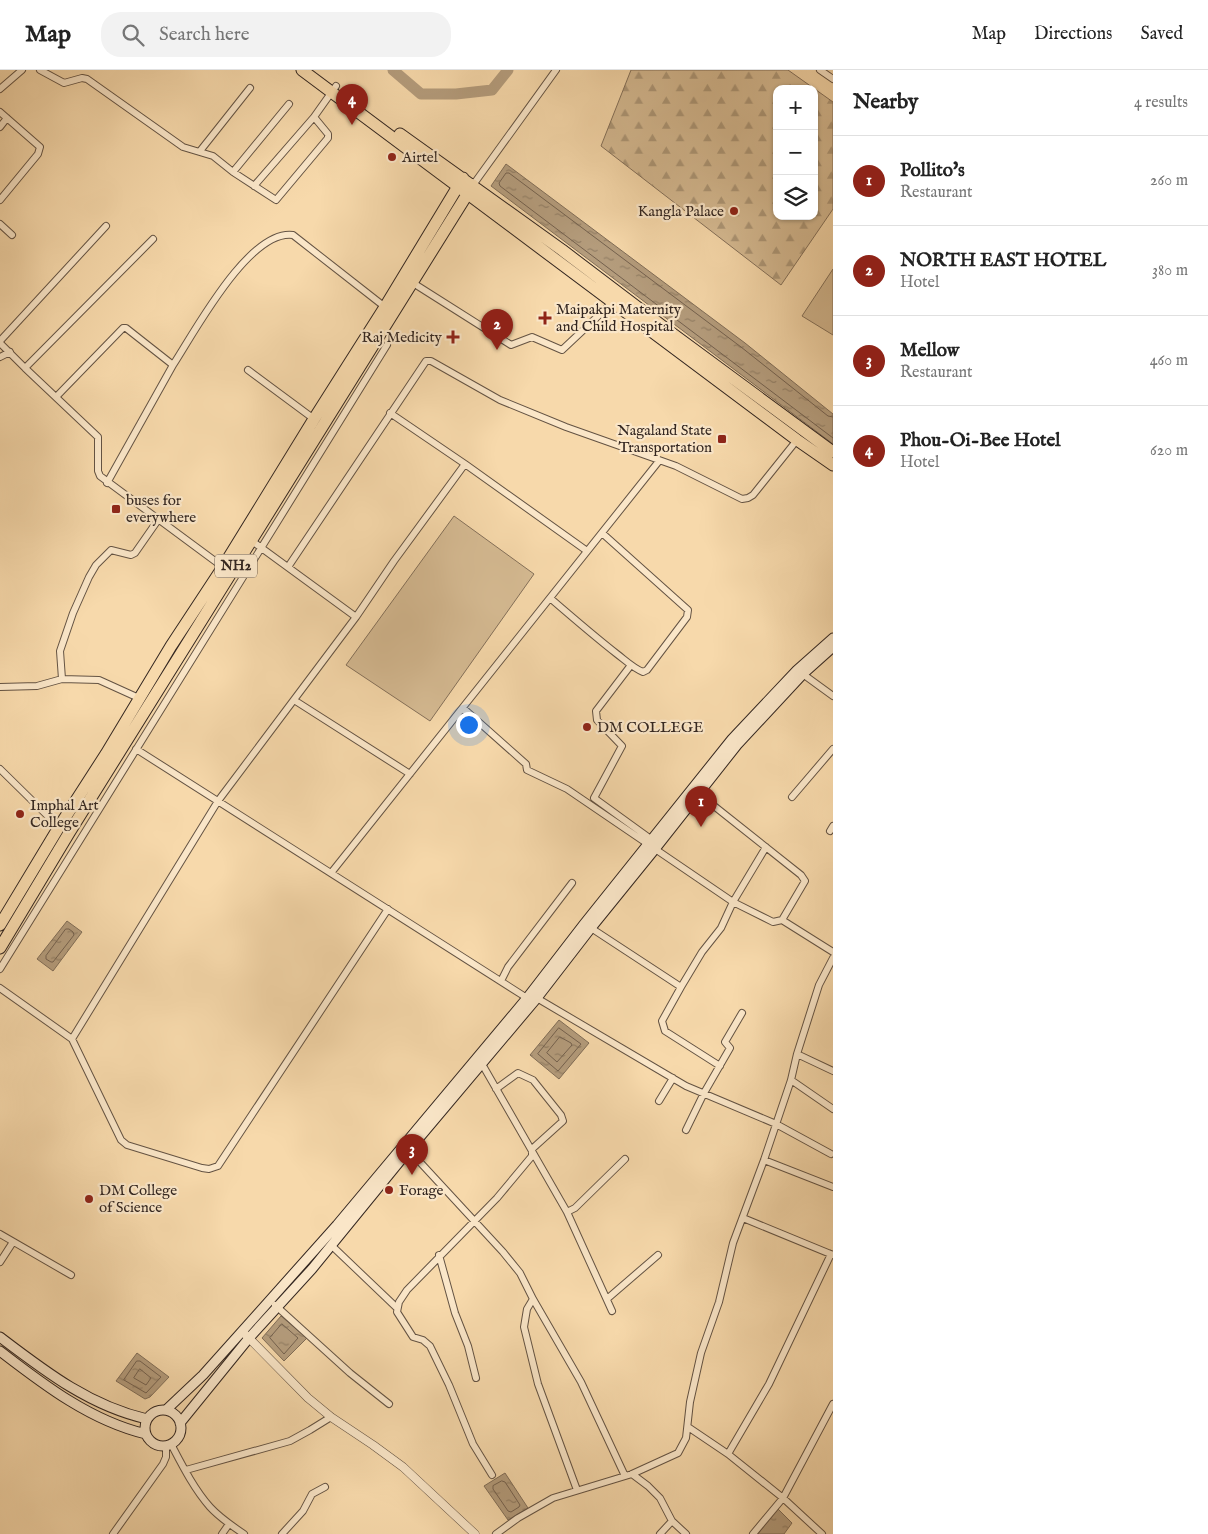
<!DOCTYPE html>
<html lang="en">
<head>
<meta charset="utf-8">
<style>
  body { margin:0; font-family:"IM FELL English",serif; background:#f2f2f2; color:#222 }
  .controls { position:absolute; right:15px; top:15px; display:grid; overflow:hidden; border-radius:10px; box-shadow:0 1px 4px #0004 }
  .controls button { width:45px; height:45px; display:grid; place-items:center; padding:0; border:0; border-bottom:1px solid #e0e0e0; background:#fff; color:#222; font:25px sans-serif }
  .you { position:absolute; left:468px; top:654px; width:18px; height:18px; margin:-12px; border:4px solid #fff; border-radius:50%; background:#1a73e8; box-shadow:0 0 0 8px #1a73e833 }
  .badge { display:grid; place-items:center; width:32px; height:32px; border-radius:50%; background:#8f2418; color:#fff; font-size:16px; font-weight:700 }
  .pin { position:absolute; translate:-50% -41px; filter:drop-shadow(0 1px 2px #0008) }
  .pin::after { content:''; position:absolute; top:26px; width:18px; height:15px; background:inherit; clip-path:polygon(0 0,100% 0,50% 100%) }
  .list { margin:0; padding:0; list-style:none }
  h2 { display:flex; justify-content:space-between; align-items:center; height:65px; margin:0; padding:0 20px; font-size:21px }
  h2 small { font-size:16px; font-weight:400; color:#767676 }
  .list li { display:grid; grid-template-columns:32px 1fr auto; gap:15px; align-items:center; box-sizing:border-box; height:90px; padding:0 20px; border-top:1px solid #e0e0e0 }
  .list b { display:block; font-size:19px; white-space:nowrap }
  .list p { margin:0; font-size:16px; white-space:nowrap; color:#767676 }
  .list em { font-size:16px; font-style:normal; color:#767676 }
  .icon { flex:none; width:28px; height:28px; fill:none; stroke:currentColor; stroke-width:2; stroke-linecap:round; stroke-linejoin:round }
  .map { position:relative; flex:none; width:833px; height:1464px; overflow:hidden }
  header { display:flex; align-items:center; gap:30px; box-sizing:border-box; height:70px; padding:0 25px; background:#fff; border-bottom:1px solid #e0e0e0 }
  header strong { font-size:24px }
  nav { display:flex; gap:28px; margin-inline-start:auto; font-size:18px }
  .search { width:350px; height:45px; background:#f2f2f2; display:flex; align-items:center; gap:12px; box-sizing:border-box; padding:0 18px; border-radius:20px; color:#767676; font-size:19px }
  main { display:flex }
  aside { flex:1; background:#fff }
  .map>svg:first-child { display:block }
</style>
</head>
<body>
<header>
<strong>Map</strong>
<div class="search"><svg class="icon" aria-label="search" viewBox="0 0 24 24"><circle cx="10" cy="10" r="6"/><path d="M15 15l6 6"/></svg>Search here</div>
<nav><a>Map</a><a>Directions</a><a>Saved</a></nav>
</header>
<main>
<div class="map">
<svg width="833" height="1464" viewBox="0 0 833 1464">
  <defs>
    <pattern id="forest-firs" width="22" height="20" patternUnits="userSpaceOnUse" patternTransform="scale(1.25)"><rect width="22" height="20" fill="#d6bb93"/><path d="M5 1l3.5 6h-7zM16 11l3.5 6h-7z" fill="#ae9878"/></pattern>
    <pattern id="water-ripples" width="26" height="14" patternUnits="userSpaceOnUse" patternTransform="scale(1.25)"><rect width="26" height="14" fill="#b49c7c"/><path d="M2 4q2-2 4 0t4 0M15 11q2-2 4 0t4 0" fill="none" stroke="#937f65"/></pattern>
  </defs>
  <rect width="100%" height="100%" fill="#f7d9ab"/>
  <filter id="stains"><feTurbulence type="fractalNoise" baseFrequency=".004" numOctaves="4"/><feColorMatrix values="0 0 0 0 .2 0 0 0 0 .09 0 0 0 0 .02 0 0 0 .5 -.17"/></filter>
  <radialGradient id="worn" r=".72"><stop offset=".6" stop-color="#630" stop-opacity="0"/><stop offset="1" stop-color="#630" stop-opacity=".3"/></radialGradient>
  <path fill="#d6bb93" stroke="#84705a" d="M833 199V265L802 246Z
    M454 446 534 504 430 651 346 595Z"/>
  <path fill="url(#forest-firs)" stroke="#84705a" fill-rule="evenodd" d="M631 0H788L833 32V139L781 215 601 76ZM777 19H814V146H777Z"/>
  <path fill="url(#water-ripples)" stroke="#806d57" d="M506 94 745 273 833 344V374L491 116Z
    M67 851 82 862 53 901 37 889Z
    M559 950 589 973 559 1009 530 985Z
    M281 1246 307 1268 284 1291 262 1268Z
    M137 1283 169 1307 150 1327 145 1329 116 1311Z
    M505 1403 528 1438 508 1450 484 1416Z
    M777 1438 792 1453 784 1464H758Z"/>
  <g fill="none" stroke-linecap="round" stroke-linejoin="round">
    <path stroke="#74614e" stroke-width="1" d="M833 347 828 346 741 277 509 103H506L499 113 500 116 833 368
      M66 859H69L73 862 74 865 53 892H51L46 889V886Z
      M559 958 581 974 558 1001 538 984Z
      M560 967 571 973 572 975 557 992 547 983Z
      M282 1254 298 1268 284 1284 270 1268Z
      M137 1291H140L161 1307 146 1323 124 1310Z
      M140 1299 151 1308 146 1315 134 1308Z
      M502 1411 505 1412 520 1435 519 1437 511 1442 508 1441 493 1419V1416Z"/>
    <path stroke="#b49c7c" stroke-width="11" d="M393 0 421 24H456L492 20 508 0"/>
    <defs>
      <path id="minor" d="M40 0 64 13 82 8 87 9 183 77 213 86 233 102 276 130 328 68V64L314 47 336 16
        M820 0 833 9
        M0 19 22 0
        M0 42 40 77 38 84 0 130
        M0 57 7 48
        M200 81 250 18
        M233 102 289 34
        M473 115 556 0
        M254 116 314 47
        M0 154 12 165
        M413 213 511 275 532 267 562 280 613 232
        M0 271 106 156
        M0 273 25 298 98 367V401L100 406 223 497
        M0 287 10 282
        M173 295C194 263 249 159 293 165L385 237
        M25 298 153 169
        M248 300 314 349
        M56 327 123 258H126L173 295 107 413
        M390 343 465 394
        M252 471 356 547
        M288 497 426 291H431L500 330 566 357 676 396 742 429 748 428 753 425 797 370
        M550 528C572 547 594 566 617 584 625 590 633 598 643 602L647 600 687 547 688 540 602 463
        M631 595 596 641 597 650 622 676 594 728 652 770
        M800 602 833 626
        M0 617 37 616 62 609
        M141 629 99 610 62 609 60 581 73 543 89 507 96 495 111 480 131 485 135 483 158 450
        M294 630 410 704
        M463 638 526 694 527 700 567 719 733 832 721 858 702 882 681 917 591 858
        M136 679 527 928
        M0 699 59 757
        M699 724 801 805 805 811 782 850 773 852 733 832 766 777
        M792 727 833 679
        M830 761 833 756
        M331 803 659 391
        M388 839 218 1096 209 1099 202 1098 127 1075 121 1070 72 969 218 731 356 547 394 491 465 394 587 481
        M782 850 833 882
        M0 899 387 275
        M501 911 508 897 572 813
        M681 917 662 951 665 961 720 996
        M0 918 72 969
        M535 927 686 1016 776 1054 831 1084
        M797 984 833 1001
        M482 994 567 1142 612 1241
        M791 1010 833 1039
        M659 1031 673 1008
        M686 1060 704 1023 730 978 725 972 742 943
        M406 1077 503 1182 520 1203 533 1229 581 1312 625 1406
        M764 1090 833 1117
        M567 1142 575 1138 625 1089
        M743 1148 833 1185
        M0 1164 71 1205
        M331 1175 397 1238
        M439 1185 455 1243 468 1276 476 1308
        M0 1192 13 1172
        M533 1229 527 1239 524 1257 538 1314 577 1420
        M607 1229 658 1185
        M275 1235 350 1303 389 1334
        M688 1357 728 1384 783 1428 822 1464
        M171 1374C182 1395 194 1419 210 1437 220 1448 232 1456 244 1464
        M728 1384 769 1314 831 1184
        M186 1400 290 1371 310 1360 331 1347
        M632 1404 648 1416 660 1428 672 1451 686 1464
        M492 1405 473 1374 449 1315 430 1276 423 1270 413 1267 397 1242 399 1232 407 1220 497 1128 532 1086V1079L563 1051 561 1045 533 1010 518 1003 496 1019
        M113 1464 163 1394 166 1387V1375
        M222 1464 229 1454
        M282 1464 303 1441 312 1424 325 1417
        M496 1464 518 1448 553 1428 632 1404 678 1383 686 1368 690 1332 701 1283 719 1232 733 1173 764 1090 791 1010 797 984 819 915 833 888
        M660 1464 672 1451
        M753 1464 783 1428 833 1334"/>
      <path id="tertiary" d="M242 1261 308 1328 331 1347 373 1375 403 1397 475 1464"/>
      <path id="secondary" d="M0 1267C46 1302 90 1336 147 1349
        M0 1281C44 1315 91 1351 146 1364
        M166 1340 203 1305 337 1155 527 928 584 854 732 669 797 600 833 568
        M145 1358a18 18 0 1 1 36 0a18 18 0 1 1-36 0Z
        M180 1353 249 1268 312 1199 409 1080 537 928 591 858 655 779 737 675 803 604 833 577"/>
      <path id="trunk" d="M302 0 797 370 833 395
        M400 64 562 180 670 262 833 382
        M0 855 59 757 106 684 171 576 223 497 314 349 385 237 463 108
        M0 878 69 763 473 115"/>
    </defs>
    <use href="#minor" stroke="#645343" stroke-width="8"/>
    <use href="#tertiary" stroke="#645343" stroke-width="9"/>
    <use href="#secondary" stroke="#332620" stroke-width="11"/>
    <use href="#trunk" stroke="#332620" stroke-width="13"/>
    <use href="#minor" stroke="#fae6c8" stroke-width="6"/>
    <use href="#tertiary" stroke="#fae6c8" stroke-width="8"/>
    <use href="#secondary" stroke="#fae6c8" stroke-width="9"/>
    <use href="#trunk" stroke="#f7d9ab" stroke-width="11"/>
  </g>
  <g fill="#8f2418" stroke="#fae6c8" stroke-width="2">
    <circle cx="392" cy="87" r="5"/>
    <circle cx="734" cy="141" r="5"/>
    <path d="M542.5 240.5h5v5h5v5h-5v5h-5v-5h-5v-5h5z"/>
    <path d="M450.5 259.5h5v5h5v5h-5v5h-5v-5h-5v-5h5z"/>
    <rect x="717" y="364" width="10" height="10" rx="2.5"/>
    <rect x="111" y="434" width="10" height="10" rx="2.5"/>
    <circle cx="587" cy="657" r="5"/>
    <circle cx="20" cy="744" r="5"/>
    <circle cx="389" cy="1120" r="5"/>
    <circle cx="89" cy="1129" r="5"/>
  </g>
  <g text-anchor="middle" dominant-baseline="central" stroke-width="4.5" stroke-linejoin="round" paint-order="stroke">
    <rect fill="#fae6c8" stroke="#6f6052" stroke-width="1" x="215" y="484.5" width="42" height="23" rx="4"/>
    <g font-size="14" font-weight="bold" fill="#332620">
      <text x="236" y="496">NH2</text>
    </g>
    <g font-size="15" fill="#332620" stroke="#fae6c8" text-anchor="start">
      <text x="402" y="87">Airtel</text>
      <text x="724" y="141" text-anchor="end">Kangla Palace</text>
      <text x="556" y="239">Maipakpi Maternity<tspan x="556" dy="17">and Child Hospital</tspan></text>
      <text x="442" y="267" text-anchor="end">Raj Medicity</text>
      <text x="712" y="360" text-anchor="end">Nagaland State<tspan x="712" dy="17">Transportation</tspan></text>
      <text x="126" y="430">buses for<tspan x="126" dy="17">everywhere</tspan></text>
      <text x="597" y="657">DM COLLEGE</text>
      <text x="30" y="735">Imphal Art<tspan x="30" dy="17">College</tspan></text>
      <text x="99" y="1120">DM College<tspan x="99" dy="17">of Science</tspan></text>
      <text x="399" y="1120">Forage</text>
    </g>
  </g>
  <rect width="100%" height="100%" filter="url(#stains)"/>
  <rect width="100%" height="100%" fill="url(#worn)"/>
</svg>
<div class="controls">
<button>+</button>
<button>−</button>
<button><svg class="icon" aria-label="layers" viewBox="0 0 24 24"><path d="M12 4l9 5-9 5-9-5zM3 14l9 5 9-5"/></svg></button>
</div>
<div class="you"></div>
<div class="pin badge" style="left:701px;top:757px">1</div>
<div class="pin badge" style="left:497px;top:280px">2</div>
<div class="pin badge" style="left:412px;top:1105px">3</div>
<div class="pin badge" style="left:352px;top:55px">4</div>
</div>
<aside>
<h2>Nearby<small>4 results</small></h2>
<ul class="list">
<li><span class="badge">1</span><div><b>Pollito's</b><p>Restaurant</p></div><em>260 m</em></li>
<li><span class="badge">2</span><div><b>NORTH EAST HOTEL</b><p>Hotel</p></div><em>380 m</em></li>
<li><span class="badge">3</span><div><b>Mellow</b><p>Restaurant</p></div><em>460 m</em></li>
<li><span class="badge">4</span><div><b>Phou-Oi-Bee Hotel</b><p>Hotel</p></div><em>620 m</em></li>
</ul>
</aside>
</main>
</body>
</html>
